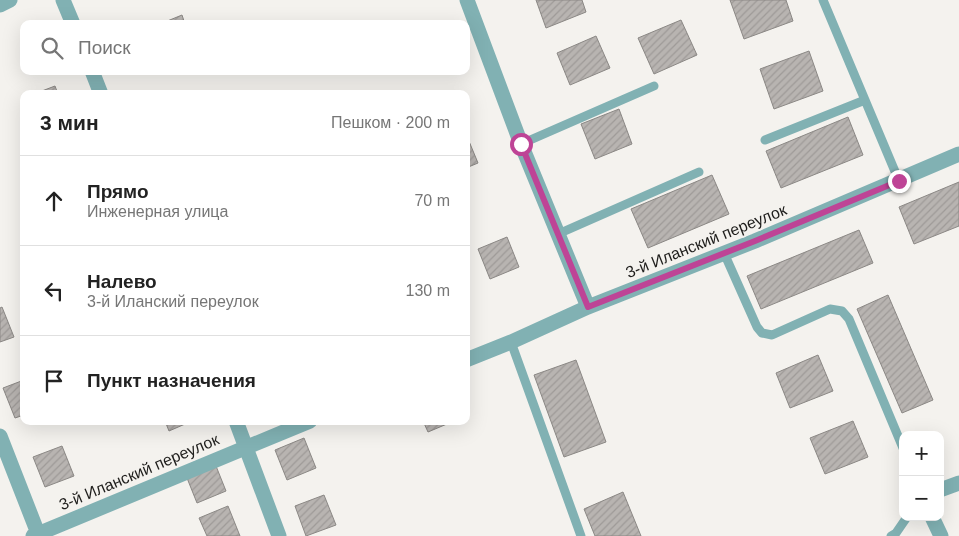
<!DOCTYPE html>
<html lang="ru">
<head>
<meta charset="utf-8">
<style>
  body { margin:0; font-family:Arial,sans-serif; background:#f6f6f6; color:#222 }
  .controls { position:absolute; right:15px; bottom:15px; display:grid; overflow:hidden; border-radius:10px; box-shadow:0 5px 20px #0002 }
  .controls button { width:45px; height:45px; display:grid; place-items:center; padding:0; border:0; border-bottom:1px solid #e0e0e0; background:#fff; color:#222; font:25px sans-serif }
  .stop { position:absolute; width:15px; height:15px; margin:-11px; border:4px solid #be4496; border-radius:50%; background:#fff }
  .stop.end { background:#be4496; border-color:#fff; box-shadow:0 1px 5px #0008 }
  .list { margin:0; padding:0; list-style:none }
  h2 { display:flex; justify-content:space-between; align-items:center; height:65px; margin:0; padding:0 20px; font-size:21px }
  h2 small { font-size:16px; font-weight:400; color:#767676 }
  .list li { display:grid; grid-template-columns:32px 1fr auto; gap:15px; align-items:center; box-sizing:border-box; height:90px; padding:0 20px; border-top:1px solid #e0e0e0 }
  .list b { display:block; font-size:19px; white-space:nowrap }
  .list p { margin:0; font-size:16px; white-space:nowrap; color:#767676 }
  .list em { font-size:16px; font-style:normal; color:#767676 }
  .icon { flex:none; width:28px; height:28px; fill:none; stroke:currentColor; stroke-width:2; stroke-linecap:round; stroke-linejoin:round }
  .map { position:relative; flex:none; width:959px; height:536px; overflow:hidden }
  .search { position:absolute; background:#fff; box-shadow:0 5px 20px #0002; left:20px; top:20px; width:450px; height:55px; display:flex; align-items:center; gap:12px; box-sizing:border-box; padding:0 18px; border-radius:10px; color:#767676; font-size:19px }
  .panel { position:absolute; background:#fff; box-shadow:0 5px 20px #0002; left:20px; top:90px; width:450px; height:335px; border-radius:10px }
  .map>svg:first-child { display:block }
</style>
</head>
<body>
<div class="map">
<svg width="959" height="536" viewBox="0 0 959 536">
  <defs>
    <pattern id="building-hatch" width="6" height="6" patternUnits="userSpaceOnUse" patternTransform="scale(1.25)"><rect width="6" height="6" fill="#b8b4b1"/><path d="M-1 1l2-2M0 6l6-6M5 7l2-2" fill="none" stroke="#9e9a98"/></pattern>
  </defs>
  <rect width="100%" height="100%" fill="#f4f2ee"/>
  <path fill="url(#building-hatch)" stroke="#8b8885" d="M536 0H582L586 12 546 28Z
    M730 0H786L793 21 744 39Z
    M182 15 185 24H160Z
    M681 20 697 55 654 74 638 38Z
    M596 36 610 68 570 85 557 53Z
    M809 51 823 91 774 109 760 69Z
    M55 86 58 94H34Z
    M619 109 632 144 595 159 581 124Z
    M848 117 863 155 781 188 766 151Z
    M466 134 478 163 466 168Z
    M712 175 729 214 648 248 631 209Z
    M959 182V226L914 244 899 207Z
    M859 230 873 263 761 309 747 276Z
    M507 237 519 267 490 279 478 249Z
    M888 295 933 400 902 413 857 309Z
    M2 307 14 337 0 342V308Z
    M818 355 833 391 790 408 776 373Z
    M576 360 606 442 564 457 534 375Z
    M24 380V415L15 418 3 388Z
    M165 421H192L169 431Z
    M423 421H454L428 432Z
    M853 421 868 457 825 474 810 438Z
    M304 438 316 468 287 480 275 450Z
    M62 446 74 476 45 487 33 457Z
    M214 461 226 491 197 503 185 473Z
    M623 492 641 536H595L584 509Z
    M324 495 336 525 306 536 295 506Z
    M228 506 240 536H207L199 518Z"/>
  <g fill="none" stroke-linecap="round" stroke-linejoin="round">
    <path stroke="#81b1b3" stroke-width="9" d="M823 0 899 181
      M765 140 865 100
      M521 144 654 86
      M558 234 699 172
      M724 253 757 327 762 333 772 335 830 309 842 311 849 319 903 448
      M511 342 581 536
      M891 536 896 533 907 517"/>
    <path stroke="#81b1b3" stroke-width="15" d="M63 0 73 24
      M467 0 521 144 588 307
      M0 5 10 0
      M92 71 101 94
      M466 360 511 342 588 307 755 241 959 154
      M236 421 279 536
      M0 436 39 536
      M940 490 959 483
      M932 517 941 536
      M33 536 310 421"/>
  </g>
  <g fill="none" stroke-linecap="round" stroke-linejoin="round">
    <path stroke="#be4496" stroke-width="6" d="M521 144 588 307 755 241 899 181"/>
  </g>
  <g text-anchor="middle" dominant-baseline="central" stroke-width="4" stroke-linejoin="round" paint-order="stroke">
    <g font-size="16" fill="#1f1e1c" stroke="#f4f2ee">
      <text transform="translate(706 241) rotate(-22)">3-й Иланский переулок</text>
      <text transform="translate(139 472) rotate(-23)">3-й Иланский переулок</text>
    </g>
  </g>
</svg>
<div class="controls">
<button>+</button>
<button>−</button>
</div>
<div class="stop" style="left:521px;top:144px"></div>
<div class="stop end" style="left:899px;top:181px"></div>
<div class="search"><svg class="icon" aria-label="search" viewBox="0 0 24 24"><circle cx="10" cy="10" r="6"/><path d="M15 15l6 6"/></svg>Поиск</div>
<section class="panel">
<h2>3 мин<small>Пешком · 200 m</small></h2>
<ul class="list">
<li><svg class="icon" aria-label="ahead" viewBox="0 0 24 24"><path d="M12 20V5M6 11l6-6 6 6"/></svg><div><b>Прямо</b><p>Инженерная улица</p></div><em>70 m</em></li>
<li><svg class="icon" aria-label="left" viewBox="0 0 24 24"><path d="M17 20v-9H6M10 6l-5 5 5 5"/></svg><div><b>Налево</b><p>3-й Иланский переулок</p></div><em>130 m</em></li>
<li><svg class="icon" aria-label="arrive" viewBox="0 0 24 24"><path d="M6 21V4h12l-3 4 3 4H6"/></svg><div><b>Пункт назначения</b></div></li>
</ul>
</section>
</div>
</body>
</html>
